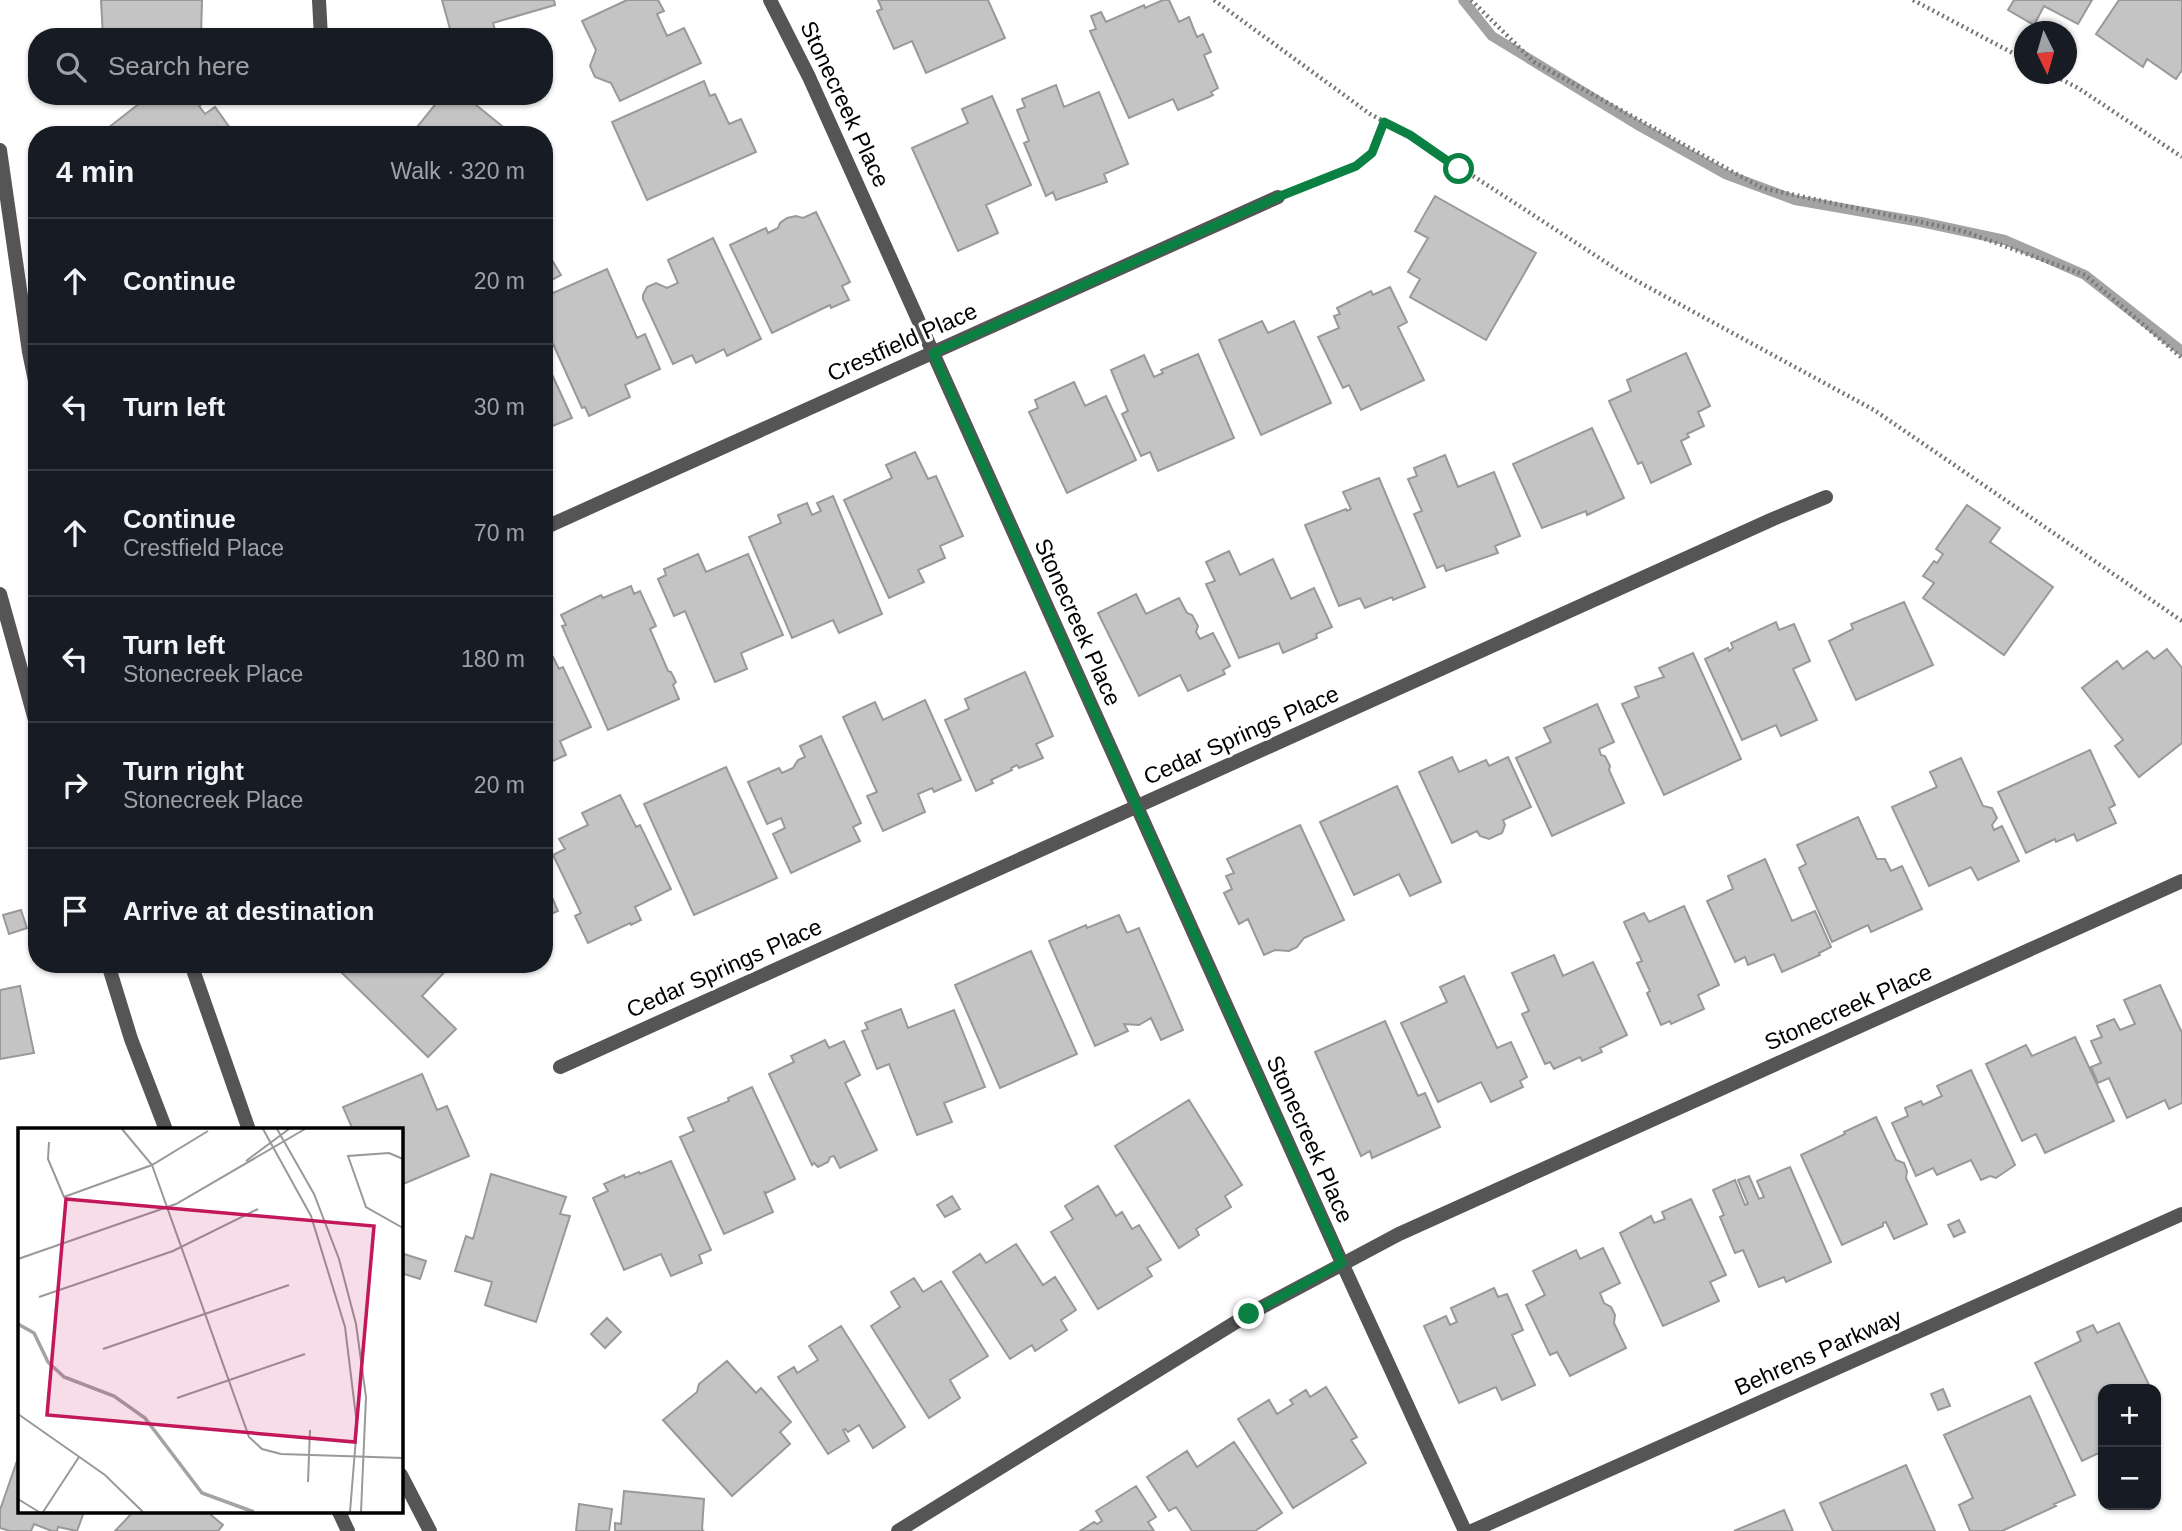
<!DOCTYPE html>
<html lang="en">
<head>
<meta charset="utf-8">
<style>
  body { margin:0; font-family:Arial,sans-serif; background:#242831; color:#f1f3f6 }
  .controls { position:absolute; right:21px; bottom:21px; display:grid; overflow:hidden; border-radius:14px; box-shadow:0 2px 5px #0004 }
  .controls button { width:63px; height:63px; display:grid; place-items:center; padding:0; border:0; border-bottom:2px solid #363941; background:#171b24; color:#f1f3f6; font:35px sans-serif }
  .compass { position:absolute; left:2014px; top:21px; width:63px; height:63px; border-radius:50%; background:#171b24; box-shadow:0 2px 5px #0004; rotate:175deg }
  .stop { position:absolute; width:21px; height:21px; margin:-16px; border:5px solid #0b8043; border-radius:50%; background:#fff }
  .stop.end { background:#0b8043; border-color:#fff; box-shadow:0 2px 7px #0008 }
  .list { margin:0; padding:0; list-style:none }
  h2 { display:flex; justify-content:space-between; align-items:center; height:91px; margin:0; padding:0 28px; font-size:30px }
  h2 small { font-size:23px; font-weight:400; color:#9ea1a6 }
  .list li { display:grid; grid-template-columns:46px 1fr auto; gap:21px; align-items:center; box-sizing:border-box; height:126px; padding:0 28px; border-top:2px solid #363941 }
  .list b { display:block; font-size:26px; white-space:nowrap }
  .list p { margin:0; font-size:23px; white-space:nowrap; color:#9ea1a6 }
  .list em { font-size:23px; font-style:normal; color:#9ea1a6 }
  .icon { flex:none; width:38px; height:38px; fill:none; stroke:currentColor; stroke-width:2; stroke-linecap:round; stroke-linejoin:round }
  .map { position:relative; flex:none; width:2182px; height:1531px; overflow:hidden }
  .search { position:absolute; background:#171b24; box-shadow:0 2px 5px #0004; left:28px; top:28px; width:525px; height:77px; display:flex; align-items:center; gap:18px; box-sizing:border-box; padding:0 24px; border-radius:28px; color:#9ea1a6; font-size:26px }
  .panel { position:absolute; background:#171b24; box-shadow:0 2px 5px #0004; left:28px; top:126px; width:525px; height:847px; border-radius:28px }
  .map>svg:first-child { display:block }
</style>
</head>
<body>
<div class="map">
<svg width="2182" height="1531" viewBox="0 0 2182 1531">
  <rect width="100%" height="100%" fill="#fff"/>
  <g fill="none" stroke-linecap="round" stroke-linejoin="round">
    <path stroke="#a3a3a3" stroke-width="10" d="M1463 0 1492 36 1641 127 1725 174 1795 200 1921 222 2005 240 2085 275 2182 351"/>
  </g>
  <path fill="#c4c4c4" stroke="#999" stroke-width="2" d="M101 0H202L201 36 103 37Z
    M442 0H554L555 5 493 23 497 37H457V35L452 36Z
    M627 0H658L664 11 657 14 667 36 684 28 701 63 620 101 611 83 595 77 590 66 596 50 582 21Z
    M878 0H988L1005 38 926 73 912 41 894 49 877 11 882 9Z
    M1163 0H1169L1179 22 1189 17 1197 37 1203 34 1211 52 1204 55 1218 88 1211 92 1213 95 1209 97 1178 110 1173 99 1129 118 1090 31 1096 29 1091 16 1101 12 1106 22 1144 5 1145 8Z
    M2014 0H2092L2078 24 2044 6 2034 25 2008 10Z
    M2119 0H2182V70L2176 79 2147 59 2143 67 2096 34Z
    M704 81 710 96 715 94 729 124 741 119 756 152 647 200 612 122Z
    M1056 85 1064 107 1099 92 1128 164 1104 174 1107 182 1056 200 1053 192 1046 196 1024 143 1029 141 1017 110 1025 107 1022 99Z
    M149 96H199L204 102 199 106 205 114 215 107 235 135H99Z
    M442 96H465L513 135H417L413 132Z
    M992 96 1031 185 986 205 998 233 958 251 912 148 968 123 962 109Z
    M1435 196 1536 253 1486 340 1410 297 1420 279 1408 272 1428 238 1415 231Z
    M816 212 850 282 842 286 849 300 831 308 830 305 772 333 730 245 766 228 768 233 778 228 780 223 787 218 796 216 803 218Z
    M713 238 761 339 727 356 724 349 696 363 692 355 673 364 643 299V295L647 287 656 283 667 288 678 283 668 260Z
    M552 260 561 275 546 283 544 265Z
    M607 269 637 338 645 334 660 369 625 385 630 397 589 416 585 407 582 408 544 324V297Z
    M1390 287 1407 322 1398 327 1424 380 1361 410 1349 385 1343 388 1318 337 1339 328 1334 316 1340 314 1337 308 1371 291 1373 295Z
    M1262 321 1268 333 1294 321 1331 403 1261 435 1219 340Z
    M1686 353 1710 406 1698 412 1704 426 1687 434 1689 437 1681 441 1691 464 1651 483 1642 462 1638 464 1609 401 1631 391 1627 380Z
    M1198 354 1234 438 1158 471 1150 452 1141 456 1122 414 1128 411 1111 370 1144 355 1154 377 1163 373 1161 370Z
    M544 357 572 418 550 427 552 432 544 436Z
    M1074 382 1085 406 1106 396 1136 460 1067 493 1029 412 1038 408 1035 400Z
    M1592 428 1624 498 1587 515 1586 511 1542 528 1513 464Z
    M915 452 928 479 936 476 963 536 940 546 945 558 918 570 924 582 889 598 844 500 892 478 886 465Z
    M1445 455 1458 487 1494 472 1520 536 1495 546 1498 553 1446 571 1444 565 1437 568 1414 514 1422 511 1408 479 1417 476 1414 468Z
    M1379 478 1425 587 1393 600 1392 597 1365 608 1360 598 1339 606 1305 525 1346 509 1347 511 1351 509 1343 492Z
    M833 496 882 614 839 633 833 620 792 638 749 537 781 523 778 515 807 503 812 515 821 511 817 503Z
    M1967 505 2000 528 1990 542 2053 587 2004 655 1923 598 1934 583 1923 576 1934 561 1937 563 1943 554 1936 549Z
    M1229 551 1240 575 1273 559 1291 599 1314 588 1332 627 1316 634 1317 638 1283 653 1279 643 1239 658 1206 584 1215 581 1206 562Z
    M698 554 706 572 748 554 783 635 741 653 747 669 715 682 685 611 674 616 658 579 666 575 664 569Z
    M631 586 634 594 640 591 656 626 650 629 668 671 671 672 676 682 673 685 679 699 608 730 562 626 566 625 561 615 601 595 603 598Z
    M1136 594 1146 614 1179 598 1187 613 1192 615 1198 626 1196 632 1200 639 1213 633 1230 666 1223 670 1225 674 1188 691 1180 675 1139 696 1098 613Z
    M1904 602 1933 665 1856 700 1829 641 1853 629 1851 624Z
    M1776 622 1779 630 1794 624 1810 661 1793 669 1817 720 1781 736 1776 725 1742 740 1705 659 1728 648 1729 651 1733 648 1731 643Z
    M2167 649 2182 668V743L2139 777 2115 746 2123 740 2082 688 2117 661 2123 669 2147 651 2154 659Z
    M1693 653 1741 759 1664 795 1622 704 1639 697 1635 687 1664 677 1659 668Z
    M553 657 559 669 563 667 591 727 560 741 566 755 544 765V661Z
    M1025 672 1053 736 1036 744 1043 758 1019 768 1017 765 1011 768 1012 770 991 780 993 783 976 791 945 720 969 709 965 699Z
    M925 700 961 780 934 792 932 788 918 794 925 812 883 831 867 796 877 792 843 717 875 702 883 720Z
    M1597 704 1614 742 1599 749 1601 755 1605 756 1610 766 1609 770 1624 803 1552 836 1516 758 1551 742 1544 728Z
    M821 736 861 823 853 827 860 841 791 873 773 834 785 828 781 818 767 824 748 782 779 768 782 773 793 768 798 760 805 757 800 746Z
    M2090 750 2115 805 2109 808 2116 823 2077 841 2074 834 2056 842 2055 839 2026 853 1998 792Z
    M1452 757 1459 772 1486 760 1489 766 1508 757 1531 807 1503 820 1505 825 1502 833 1489 839 1480 836 1477 831 1452 843 1419 772Z
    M1961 758 1983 806 1992 808 1997 818 1992 825 1994 830 2002 826 2019 861 1978 880 1971 867 1929 886 1892 807 1937 787 1930 772Z
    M726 767 777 878 694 915 644 804Z
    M1397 786 1441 882 1410 896 1399 874 1354 895 1320 822Z
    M620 795 636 827 640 825 671 889 635 907 641 920 631 925 630 923 588 943 575 916 581 913 553 855 565 849 559 839 588 825 582 813Z
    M1858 817 1877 859H1885L1891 871 1902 866 1922 909 1871 932 1868 925 1832 942 1799 868 1806 864 1797 845Z
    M1300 825 1344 920 1304 938 1297 947 1289 951 1275 950 1264 955 1248 919 1239 924 1224 893 1232 889 1226 876 1234 873 1227 859Z
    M1765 859 1792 921 1815 911 1831 947 1819 953 1820 955 1782 972 1774 954 1748 965 1745 957 1735 962 1707 901 1733 889 1728 876Z
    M544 879 558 911 544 917Z
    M1684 906 1719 985 1698 995 1704 1009 1671 1024 1670 1021 1661 1025 1647 993 1650 991 1637 963 1642 961 1624 922 1644 913 1649 922Z
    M21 910 27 928 9 934 3 915Z
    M1119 915 1127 933 1139 928 1183 1030 1161 1040 1151 1018 1139 1025 1124 1024 1128 1031 1095 1046 1049 941 1086 925 1087 928Z
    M1031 951 1077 1054 1000 1088 955 985Z
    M1554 955 1563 976 1593 962 1627 1035 1600 1048 1602 1052 1582 1061 1580 1057 1554 1069 1550 1062 1545 1064 1522 1014 1529 1011 1512 973Z
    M336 964H452L422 996 456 1029 428 1057 339 970 335 966Z
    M1464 976 1497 1048 1511 1042 1527 1077 1520 1081 1523 1087 1491 1102 1481 1082 1438 1102 1401 1023 1447 1002 1440 987Z
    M2160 985 2182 1033V1103L2169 1109 2165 1100 2127 1118 2109 1078 2098 1083 2091 1067 2101 1063 2091 1041 2102 1037 2097 1026 2114 1019 2120 1030 2135 1024 2124 1000Z
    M20 986 34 1053 0 1059V990Z
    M901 1009 908 1028 954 1010 985 1087 944 1103 952 1122 917 1135 889 1064 877 1069 862 1031 868 1029 865 1023Z
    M1385 1021 1418 1096 1425 1093 1440 1127 1372 1158 1370 1151 1361 1156 1315 1052Z
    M2075 1037 2114 1121 2045 1153 2036 1134 2022 1141 1986 1064 2026 1045 2032 1056Z
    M825 1040 829 1048 844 1041 860 1075 845 1083 877 1150 840 1168 834 1156 830 1157 828 1162 818 1167 814 1163 812 1165 769 1074 794 1062 791 1056Z
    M1971 1070 2015 1165 1996 1178 1990 1176 1981 1180 1971 1160 1937 1175 1933 1168 1916 1176 1892 1123 1908 1116 1905 1108 1921 1101 1923 1105 1942 1096 1937 1086Z
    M422 1074 437 1110 447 1106 469 1156 401 1185V1130H353L343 1107Z
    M752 1087 795 1179 766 1193 764 1191 773 1212 724 1234 680 1137 694 1131 688 1118 729 1101 728 1098Z
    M1189 1100 1242 1185 1225 1196 1231 1207 1196 1229 1199 1235 1179 1248 1115 1146Z
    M1876 1117 1896 1160 1904 1163 1907 1171 1906 1178 1927 1224 1894 1239 1886 1222 1883 1223V1226L1842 1245 1801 1155 1845 1134 1844 1132Z
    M671 1161 711 1250 699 1255 702 1263 671 1276 661 1254 624 1270 593 1198 608 1191 604 1184 624 1175 625 1178 639 1172 640 1174Z
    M1790 1167 1831 1262 1786 1282 1784 1277 1759 1287 1743 1250 1735 1253 1720 1217 1724 1215 1713 1190 1735 1180 1745 1205 1748 1204 1738 1180 1749 1176 1759 1199 1764 1197 1757 1181Z
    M491 1174 566 1197 560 1214 570 1216 536 1322 485 1305 492 1282 455 1271 466 1236 473 1239Z
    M1098 1186 1116 1216 1122 1212 1132 1229 1139 1225 1161 1260 1147 1268 1152 1276 1098 1309 1051 1232 1073 1219 1065 1206Z
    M952 1196 960 1209 945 1217 937 1205Z
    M1691 1199 1726 1275 1710 1282 1719 1301 1663 1326 1620 1233 1651 1216 1654 1223 1665 1219 1662 1212Z
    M1959 1220 1965 1232 1954 1237 1948 1225Z
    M1016 1244 1043 1285 1055 1277 1076 1310 1061 1320 1067 1330 1035 1351 1032 1345 1010 1359 953 1272 980 1254 986 1263Z
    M1603 1248 1620 1283 1600 1293 1604 1303 1611 1307 1615 1315 1614 1323 1626 1348 1570 1376 1557 1352 1550 1355 1526 1305 1545 1295 1533 1271 1576 1250 1580 1259Z
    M404 1254 426 1261 420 1279 401 1273Z
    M914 1278 923 1292 941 1281 988 1356 950 1380 960 1398 929 1418 871 1326 900 1307 891 1292Z
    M1494 1288 1498 1297 1507 1294 1523 1330 1512 1335 1535 1385 1502 1400 1496 1387 1459 1403 1424 1326 1446 1316 1450 1325 1457 1322 1451 1308Z
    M607 1318 621 1332 605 1348 591 1334Z
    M2119 1323 2151 1389H2103V1451L2082 1461 2035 1363 2081 1341 2077 1332 2093 1325 2097 1333Z
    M841 1326 905 1427 873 1448 859 1425 848 1432 845 1429 843 1430 849 1441 828 1454 778 1377 794 1367 797 1373 818 1360 809 1346Z
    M727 1361 756 1393 761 1388 791 1422 780 1432 790 1444 732 1496 663 1420 697 1392 699 1384Z
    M1326 1387 1357 1437 1351 1440 1366 1463 1293 1508 1238 1419 1269 1400 1277 1414 1293 1404 1290 1400 1306 1390 1310 1397Z
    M1943 1389 1950 1406 1938 1410 1931 1394Z
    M2030 1396 2075 1495 2054 1504 2056 1506 2002 1531H1970L1959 1505 1973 1498 1944 1435Z
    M1234 1442 1282 1513 1255 1531H1192L1176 1507 1169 1511 1147 1477 1187 1451 1197 1467Z
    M19 1455V1512H84L77 1531 58 1527 57 1531H52L34 1524 31 1531H10L0 1528V1510Z
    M1906 1465 1935 1531H1833L1820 1503Z
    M1136 1486 1156 1517 1148 1522 1154 1531H1080L1094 1522 1097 1524 1102 1521 1096 1511Z
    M624 1491 704 1499 702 1530 704 1531H615V1523L621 1524Z
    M579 1504 612 1509 609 1531H576Z
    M1784 1510 1793 1531H1734Z
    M133 1512H214L211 1515 223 1525 218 1531H115Z"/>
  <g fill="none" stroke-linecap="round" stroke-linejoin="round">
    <path stroke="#777" stroke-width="4.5" stroke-dasharray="2 3.5" stroke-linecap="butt" d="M1214 0 1370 114 1410 135 1624 274 1874 410 2182 621
      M1471 0 1534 62 1762 188 1963 231 2085 275 2182 358
      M1913 0 2024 59
      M2051 74 2078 88 2182 157
      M1300 188 1356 166 1372 153 1384 122"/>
    <path stroke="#555" stroke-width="14" d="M319 0 321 37
      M770 0 809 77 1342 1263 1465 1531
      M544 528 1278 197
      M560 1067 1773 519 1826 497
      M898 1531 1249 1314 1399 1234 2182 881"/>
    <path stroke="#555" stroke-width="14" d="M0 150 29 352 37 390
      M0 594 37 727
      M108 964 131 1039 166 1130
      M191 964 249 1130
      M401 1475 430 1531
      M339 1512 348 1531
      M1472 1531 2182 1214"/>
  </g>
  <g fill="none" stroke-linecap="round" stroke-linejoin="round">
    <path stroke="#0b8043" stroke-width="9" d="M1249 1314 1342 1263 933 353 1278 197 1356 166 1372 153 1384 122 1410 135 1459 169"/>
  </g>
  <g text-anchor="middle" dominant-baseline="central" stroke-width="6" stroke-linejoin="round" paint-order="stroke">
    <g font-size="23" fill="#000" stroke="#fff">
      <text transform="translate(845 104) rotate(65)">Stonecreek Place</text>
      <text transform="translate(902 342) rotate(-24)">Crestfield Place</text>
      <text transform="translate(1078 622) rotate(66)">Stonecreek Place</text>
      <text transform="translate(1241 735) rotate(-24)">Cedar Springs Place</text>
      <text transform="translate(724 968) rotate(-24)">Cedar Springs Place</text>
      <text transform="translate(1848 1007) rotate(-24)">Stonecreek Place</text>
      <text transform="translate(1310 1139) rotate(66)">Stonecreek Place</text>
      <text transform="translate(1818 1352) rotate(-24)">Behrens Parkway</text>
    </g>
  </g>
  <g transform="translate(18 1128)">
    <rect width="385" height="385" fill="#fff"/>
    <path fill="none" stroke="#a3a3a3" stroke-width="3.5" d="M0 196 16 205 30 234 46 249 96 268 127 290 184 365 236 384"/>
    <path fill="none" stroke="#999" stroke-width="2" d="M104 1 134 37 231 309 244 321 263 326 385 330M245 1 293 88 327 199 339 297 332 384M259 1 296 66 321 131 338 196 348 269 343 384M31 14 30 31 46 69 134 37 190 3M385 31 371 25 330 28 348 79 385 100M228 33 271 1M0 131 158 76 287 1M21 169 155 123 240 81M85 221 271 157M159 270 287 226M0 286 87 347 125 384M290 354 292 302M0 371 21 384M25 384 61 329"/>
    <path fill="#c2185b" fill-opacity="0.15" stroke="#c2185b" stroke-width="3.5" d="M48 71 356 98 337 314 29 287Z"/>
    <rect width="385" height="385" fill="none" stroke="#000" stroke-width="3.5"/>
  </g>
</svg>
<div class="controls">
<button>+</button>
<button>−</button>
</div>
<svg class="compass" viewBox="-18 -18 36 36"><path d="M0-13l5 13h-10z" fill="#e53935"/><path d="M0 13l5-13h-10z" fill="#9ea1a6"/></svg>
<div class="stop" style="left:1459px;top:169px"></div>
<div class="stop end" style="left:1249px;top:1314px"></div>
<div class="search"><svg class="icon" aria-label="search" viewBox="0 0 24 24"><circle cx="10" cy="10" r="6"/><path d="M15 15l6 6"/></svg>Search here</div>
<section class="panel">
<h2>4 min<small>Walk · 320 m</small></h2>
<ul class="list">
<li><svg class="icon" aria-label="ahead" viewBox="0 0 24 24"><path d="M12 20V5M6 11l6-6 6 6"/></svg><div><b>Continue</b></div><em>20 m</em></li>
<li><svg class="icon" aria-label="left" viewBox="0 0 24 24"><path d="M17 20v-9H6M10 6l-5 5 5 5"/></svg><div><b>Turn left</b></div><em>30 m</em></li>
<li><svg class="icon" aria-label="ahead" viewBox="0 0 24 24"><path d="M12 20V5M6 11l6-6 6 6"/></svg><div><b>Continue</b><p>Crestfield Place</p></div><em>70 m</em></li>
<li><svg class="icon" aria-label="left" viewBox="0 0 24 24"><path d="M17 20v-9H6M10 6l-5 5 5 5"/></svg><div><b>Turn left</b><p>Stonecreek Place</p></div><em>180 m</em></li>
<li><svg class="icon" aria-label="right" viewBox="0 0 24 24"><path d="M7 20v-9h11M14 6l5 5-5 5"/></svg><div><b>Turn right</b><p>Stonecreek Place</p></div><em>20 m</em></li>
<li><svg class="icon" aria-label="arrive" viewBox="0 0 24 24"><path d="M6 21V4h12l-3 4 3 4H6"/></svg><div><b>Arrive at destination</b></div></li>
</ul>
</section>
</div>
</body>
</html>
